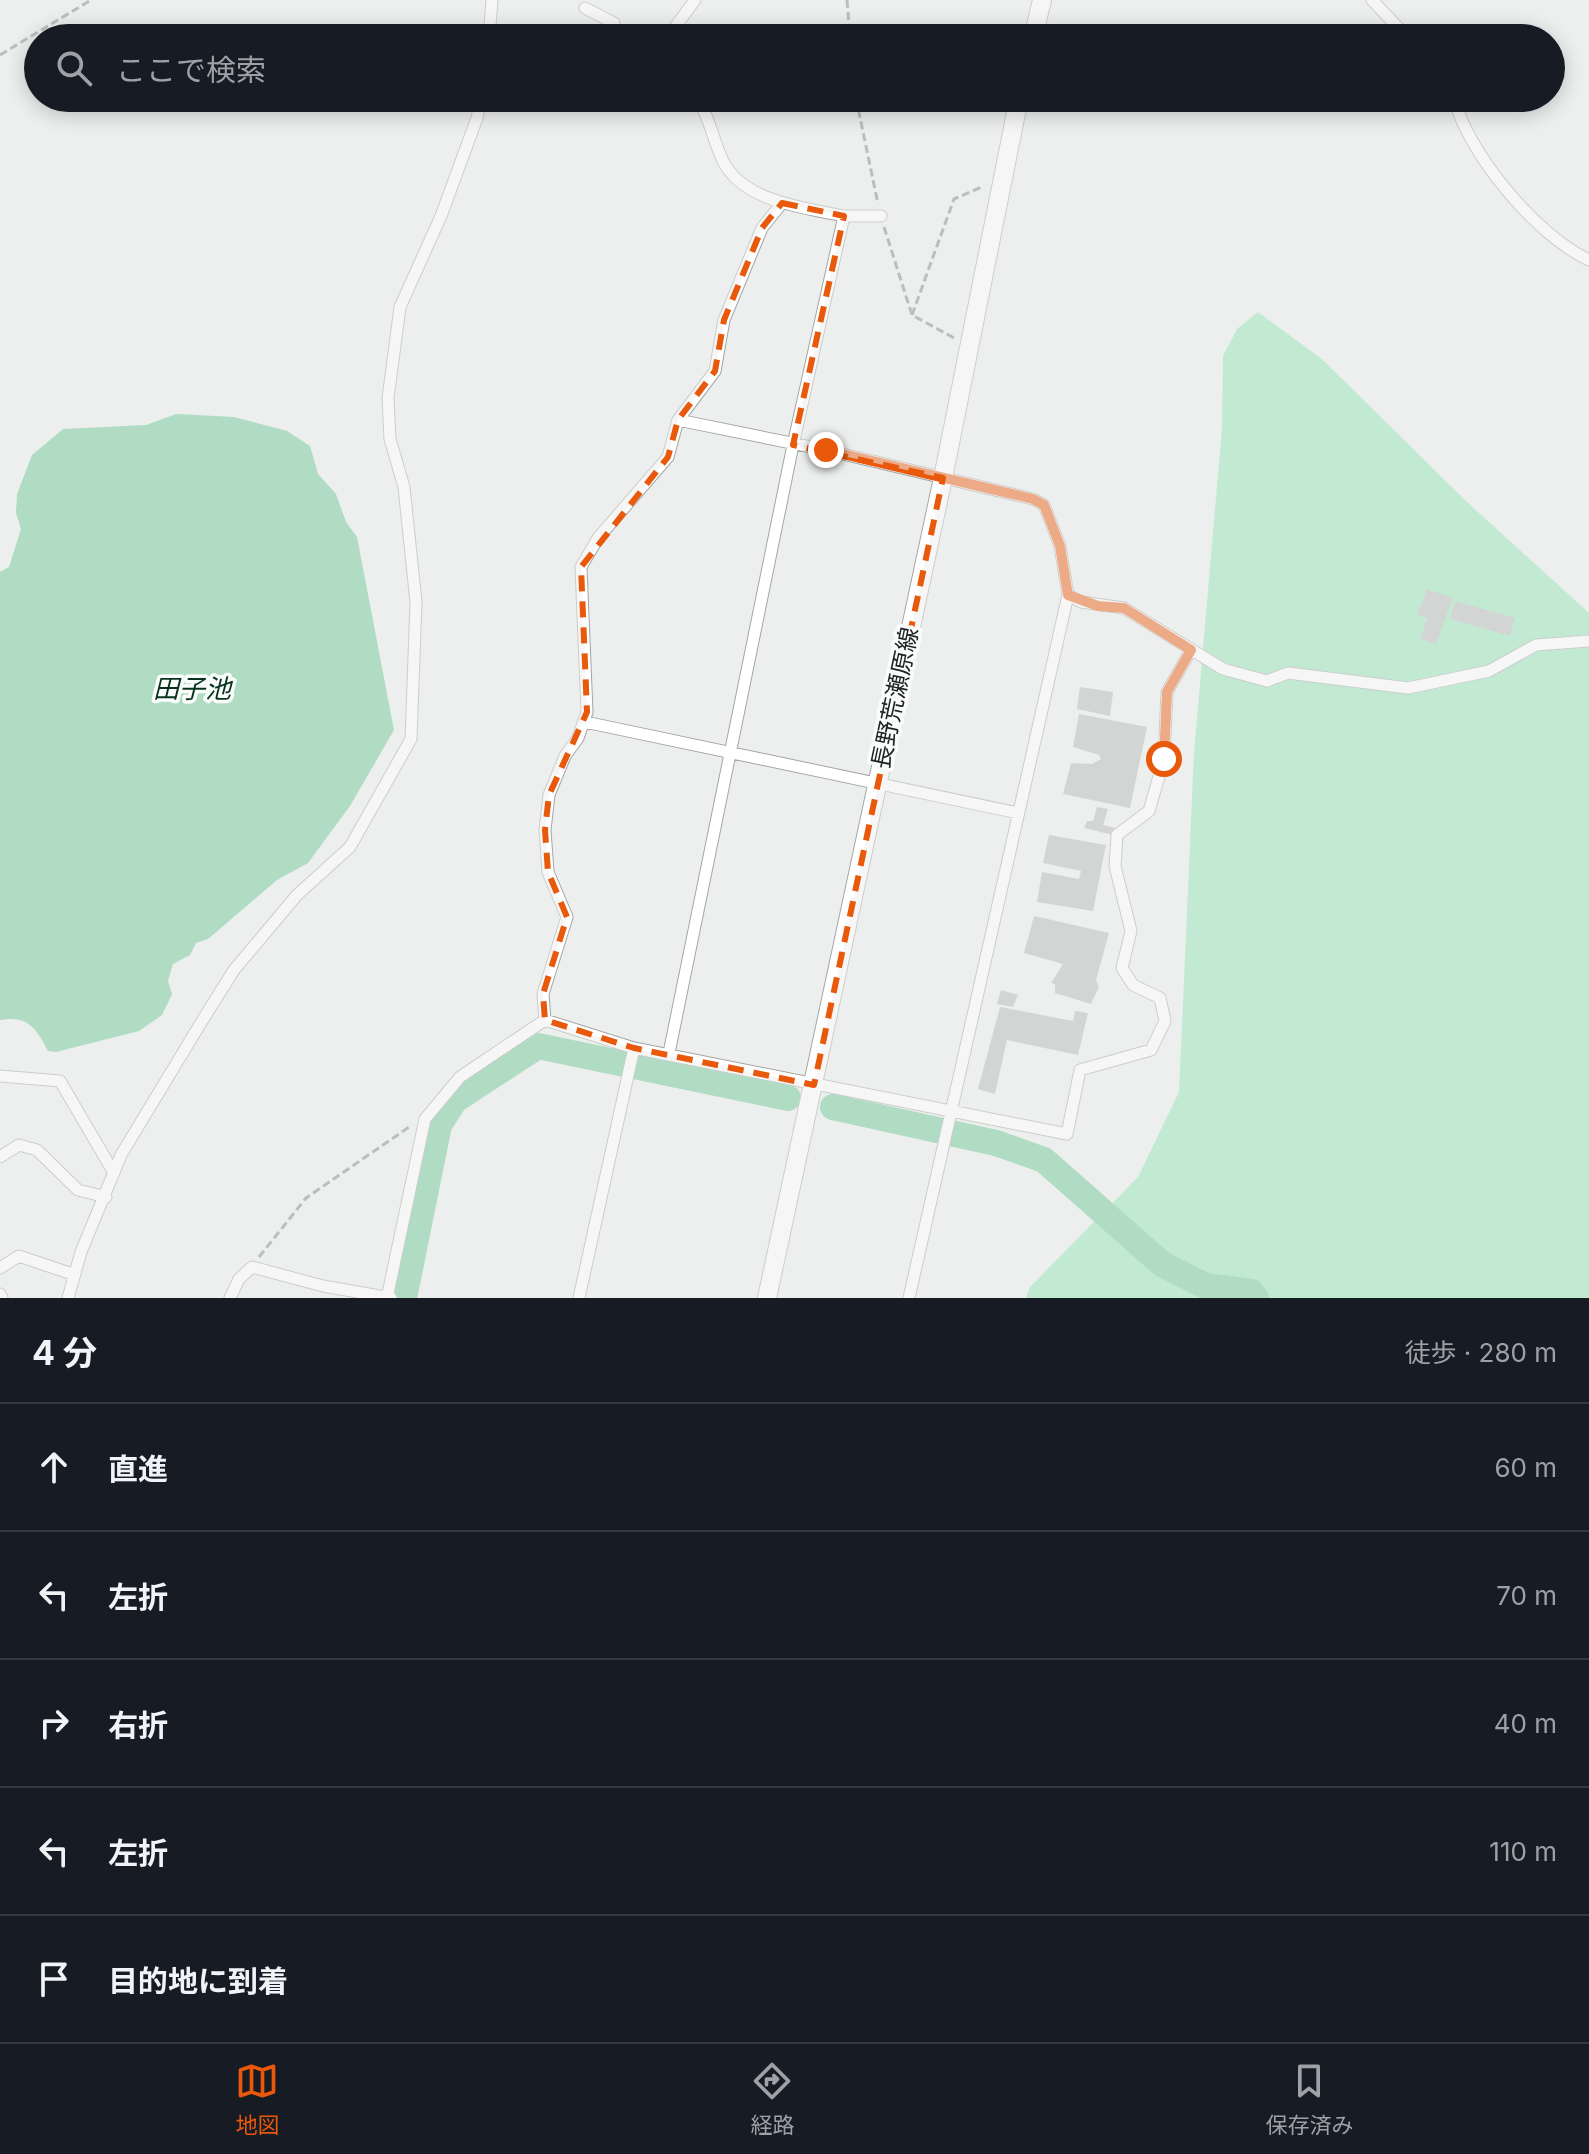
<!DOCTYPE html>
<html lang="ja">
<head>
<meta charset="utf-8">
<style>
  body { margin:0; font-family:Inter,"Noto Sans JP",sans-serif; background:#20242c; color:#f1f3f6 }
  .stop { position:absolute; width:24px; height:24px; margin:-18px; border:6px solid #ea580c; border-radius:50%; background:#fff }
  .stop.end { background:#ea580c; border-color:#fff; box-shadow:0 2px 8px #0008 }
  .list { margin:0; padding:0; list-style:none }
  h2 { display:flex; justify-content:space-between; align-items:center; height:104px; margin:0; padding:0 32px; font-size:34px }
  h2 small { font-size:26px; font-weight:400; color:#9ea1a6 }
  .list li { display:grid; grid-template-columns:52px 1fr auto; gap:24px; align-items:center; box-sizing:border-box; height:128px; padding:0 32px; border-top:2px solid #363941 }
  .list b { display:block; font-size:30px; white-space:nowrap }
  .list em { font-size:26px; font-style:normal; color:#9ea1a6 }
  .icon { flex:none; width:44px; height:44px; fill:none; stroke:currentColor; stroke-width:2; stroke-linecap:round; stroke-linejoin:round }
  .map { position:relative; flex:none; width:1589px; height:1298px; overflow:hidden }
  .search { position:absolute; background:#171b24; box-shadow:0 4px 20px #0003; left:24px; right:24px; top:24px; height:88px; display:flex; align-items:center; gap:20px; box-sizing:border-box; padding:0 28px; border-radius:44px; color:#9ea1a6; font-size:30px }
  .sheet { height:744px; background:#171b24 }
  nav { display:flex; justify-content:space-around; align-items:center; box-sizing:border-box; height:112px; border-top:2px solid #363941; background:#171b24; font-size:22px; color:#9ea1a6 }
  nav a { display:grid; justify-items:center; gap:4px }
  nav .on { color:#ea580c }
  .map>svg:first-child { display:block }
</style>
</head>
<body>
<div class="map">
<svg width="1589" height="1298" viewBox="0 0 1589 1298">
  <rect width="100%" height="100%" fill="#ecefed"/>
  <path fill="#8ee5b4" d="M1258 312 1323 360 1466 501 1589 613V1298H1026L1030 1287 1138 1177 1179 1092 1194 753 1222 428 1223 356 1237 329Z"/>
  <path fill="#64c591" d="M176 414 234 417 287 431 310 446 318 474 336 494 346 522 357 537 394 730 350 806 308 863 277 880 208 939 196 943 190 955 173 964 168 981 172 994 162 1015 139 1031 56 1052 48 1051C36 1027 27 1015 0 1020V572L9 567 21 529 16 513 17 494 32 455 63 429 146 425Z"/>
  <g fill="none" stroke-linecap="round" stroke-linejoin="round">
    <path stroke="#64c591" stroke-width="26" d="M833 1107 996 1143 1044 1160 1162 1264 1206 1286 1251 1292 1256 1298
      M404 1298 439 1125 455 1100 538 1046 788 1098"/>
  </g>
  <path fill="#b4b7b5" d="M1427 589 1453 598 1436 644 1420 639 1427 619 1417 615Z
    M1455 601 1515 618 1510 636 1450 619Z
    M1080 687 1113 692 1110 716 1077 709Z
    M1079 714 1147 727 1130 808 1063 794 1071 763 1092 764 1101 759 1099 755 1073 747Z
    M1097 807 1108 809 1103 825 1115 828 1113 835 1084 828 1087 821H1093Z
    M1049 835 1106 845 1093 911 1037 902 1042 872 1079 879 1081 871 1043 863Z
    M1034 916 1109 933 1096 980 1099 987 1091 1004 1055 993V984L1051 983 1063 964 1024 953Z
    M1001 990 1018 995 1013 1007 997 1004Z
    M1000 1007 1073 1021 1075 1011 1088 1013 1078 1055 1007 1040 995 1094 978 1089Z"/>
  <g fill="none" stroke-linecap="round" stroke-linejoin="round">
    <defs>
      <path id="minor" d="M1372 0 1408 38
        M585 8 614 23 615 38
        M489 38 492 0
        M667 38 695 0
        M1454 98C1468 154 1537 236 1589 260
        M844 216H881
        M678 420 826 450 1033 499 1044 505 1060 546 1068 595 1081 602 1124 608 1223 669 1267 681 1288 673 1408 688 1489 671 1536 645 1589 641
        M585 722 1018 813
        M545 1020 543 994 567 917 548 872 545 830 549 795 565 756 578 738 587 712 581 567 598 538 668 457 678 420 715 371 724 320 762 228 782 203
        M669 1053 793 445 844 216C806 208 743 202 723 161 713 141 710 117 697 98
        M0 1076 60 1081 114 1173
        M0 1157 19 1145 37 1150 78 1190 106 1197
        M0 1268 19 1256 75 1275
        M0 1294 2 1298
        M68 1298 81 1252 121 1155 202 1021 234 970 297 895 350 847 411 739 416 602 404 487 390 439 388 398 400 307 441 216 477 118 481 98
        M230 1298 239 1279 252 1267 323 1286 391 1298
        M387 1298 425 1119 460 1077 545 1020 634 1048 1067 1134 1080 1070 1151 1050 1165 1021 1160 998 1133 985 1122 968 1131 931 1115 866 1117 835 1149 811 1164 759 1167 692 1191 650
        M579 1298 634 1048
        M909 1298 1068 595"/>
      <path id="primary" d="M1033 38 1042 0
        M767 1298 943 478 1019 98"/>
    </defs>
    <use href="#minor" stroke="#a4a6a4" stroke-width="13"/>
    <use href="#primary" stroke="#a4a6a4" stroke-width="20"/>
    <path stroke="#828483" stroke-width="3" stroke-dasharray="8 4" stroke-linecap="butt" d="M847 0 850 38
      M0 55 91 0
      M856 98 878 204
      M884 227 912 315 954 338
      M912 315 954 199 984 186
      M259 1257 306 1198 412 1125"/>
    <use href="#minor" stroke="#fff" stroke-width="11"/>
    <use href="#primary" stroke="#fff" stroke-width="18"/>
  </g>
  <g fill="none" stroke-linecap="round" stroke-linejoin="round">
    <path stroke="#ea580c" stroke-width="10" d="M826 450 1033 499 1044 505 1060 546 1068 595 1098 606 1124 608 1191 650 1167 692 1164 759"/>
  </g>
  <path d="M0 0H1589V1298H0ZM782 203 844 216 793 445 943 478 814 1085 634 1048 545 1020 543 994 567 917 548 872 545 830 549 795 587 712 581 567 668 457 678 420 715 371 724 320 762 228Z" fill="#ecefed" fill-opacity=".55" fill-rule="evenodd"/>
  <path fill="none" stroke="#e8590c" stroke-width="6" stroke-dasharray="16 10" stroke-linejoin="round" d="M782 203 844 216 793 445 943 478 814 1085 634 1048 545 1020 543 994 567 917 548 872 545 830 549 795 587 712 581 567 668 457 678 420 715 371 724 320 762 228Z"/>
  <g text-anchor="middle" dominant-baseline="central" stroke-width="7" stroke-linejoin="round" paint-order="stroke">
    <g font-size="24" fill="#222323" stroke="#f9fcfa">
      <text transform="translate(895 698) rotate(-78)">長野荒瀬原線</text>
    </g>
    <g font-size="26" font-style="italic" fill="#06321e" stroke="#f9fcfa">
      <text x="192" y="688">田子池</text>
    </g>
  </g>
</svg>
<div class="stop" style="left:1164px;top:759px"></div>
<div class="stop end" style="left:826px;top:450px"></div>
<div class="search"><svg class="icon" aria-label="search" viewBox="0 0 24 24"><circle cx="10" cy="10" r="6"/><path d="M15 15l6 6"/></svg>ここで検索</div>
</div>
<section class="sheet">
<h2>4 分<small>徒歩 · 280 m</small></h2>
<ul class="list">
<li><svg class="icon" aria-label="ahead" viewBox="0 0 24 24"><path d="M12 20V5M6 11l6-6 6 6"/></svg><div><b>直進</b></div><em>60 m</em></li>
<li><svg class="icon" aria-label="left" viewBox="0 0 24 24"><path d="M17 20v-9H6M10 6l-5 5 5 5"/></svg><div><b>左折</b></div><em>70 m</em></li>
<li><svg class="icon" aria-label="right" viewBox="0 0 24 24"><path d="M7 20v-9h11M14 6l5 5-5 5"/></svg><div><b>右折</b></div><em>40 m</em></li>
<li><svg class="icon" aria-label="left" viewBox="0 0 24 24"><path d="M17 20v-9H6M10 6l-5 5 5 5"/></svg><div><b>左折</b></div><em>110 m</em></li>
<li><svg class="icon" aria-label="arrive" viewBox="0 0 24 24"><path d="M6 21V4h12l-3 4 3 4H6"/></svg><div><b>目的地に到着</b></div></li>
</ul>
</section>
<nav>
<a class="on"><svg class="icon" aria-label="map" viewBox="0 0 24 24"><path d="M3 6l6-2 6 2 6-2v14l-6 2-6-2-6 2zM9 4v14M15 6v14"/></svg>地図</a>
<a><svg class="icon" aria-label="directions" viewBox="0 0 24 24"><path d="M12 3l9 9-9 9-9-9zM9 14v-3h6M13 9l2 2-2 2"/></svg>経路</a>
<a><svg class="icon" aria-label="saved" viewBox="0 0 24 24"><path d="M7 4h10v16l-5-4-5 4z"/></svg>保存済み</a>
</nav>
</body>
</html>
